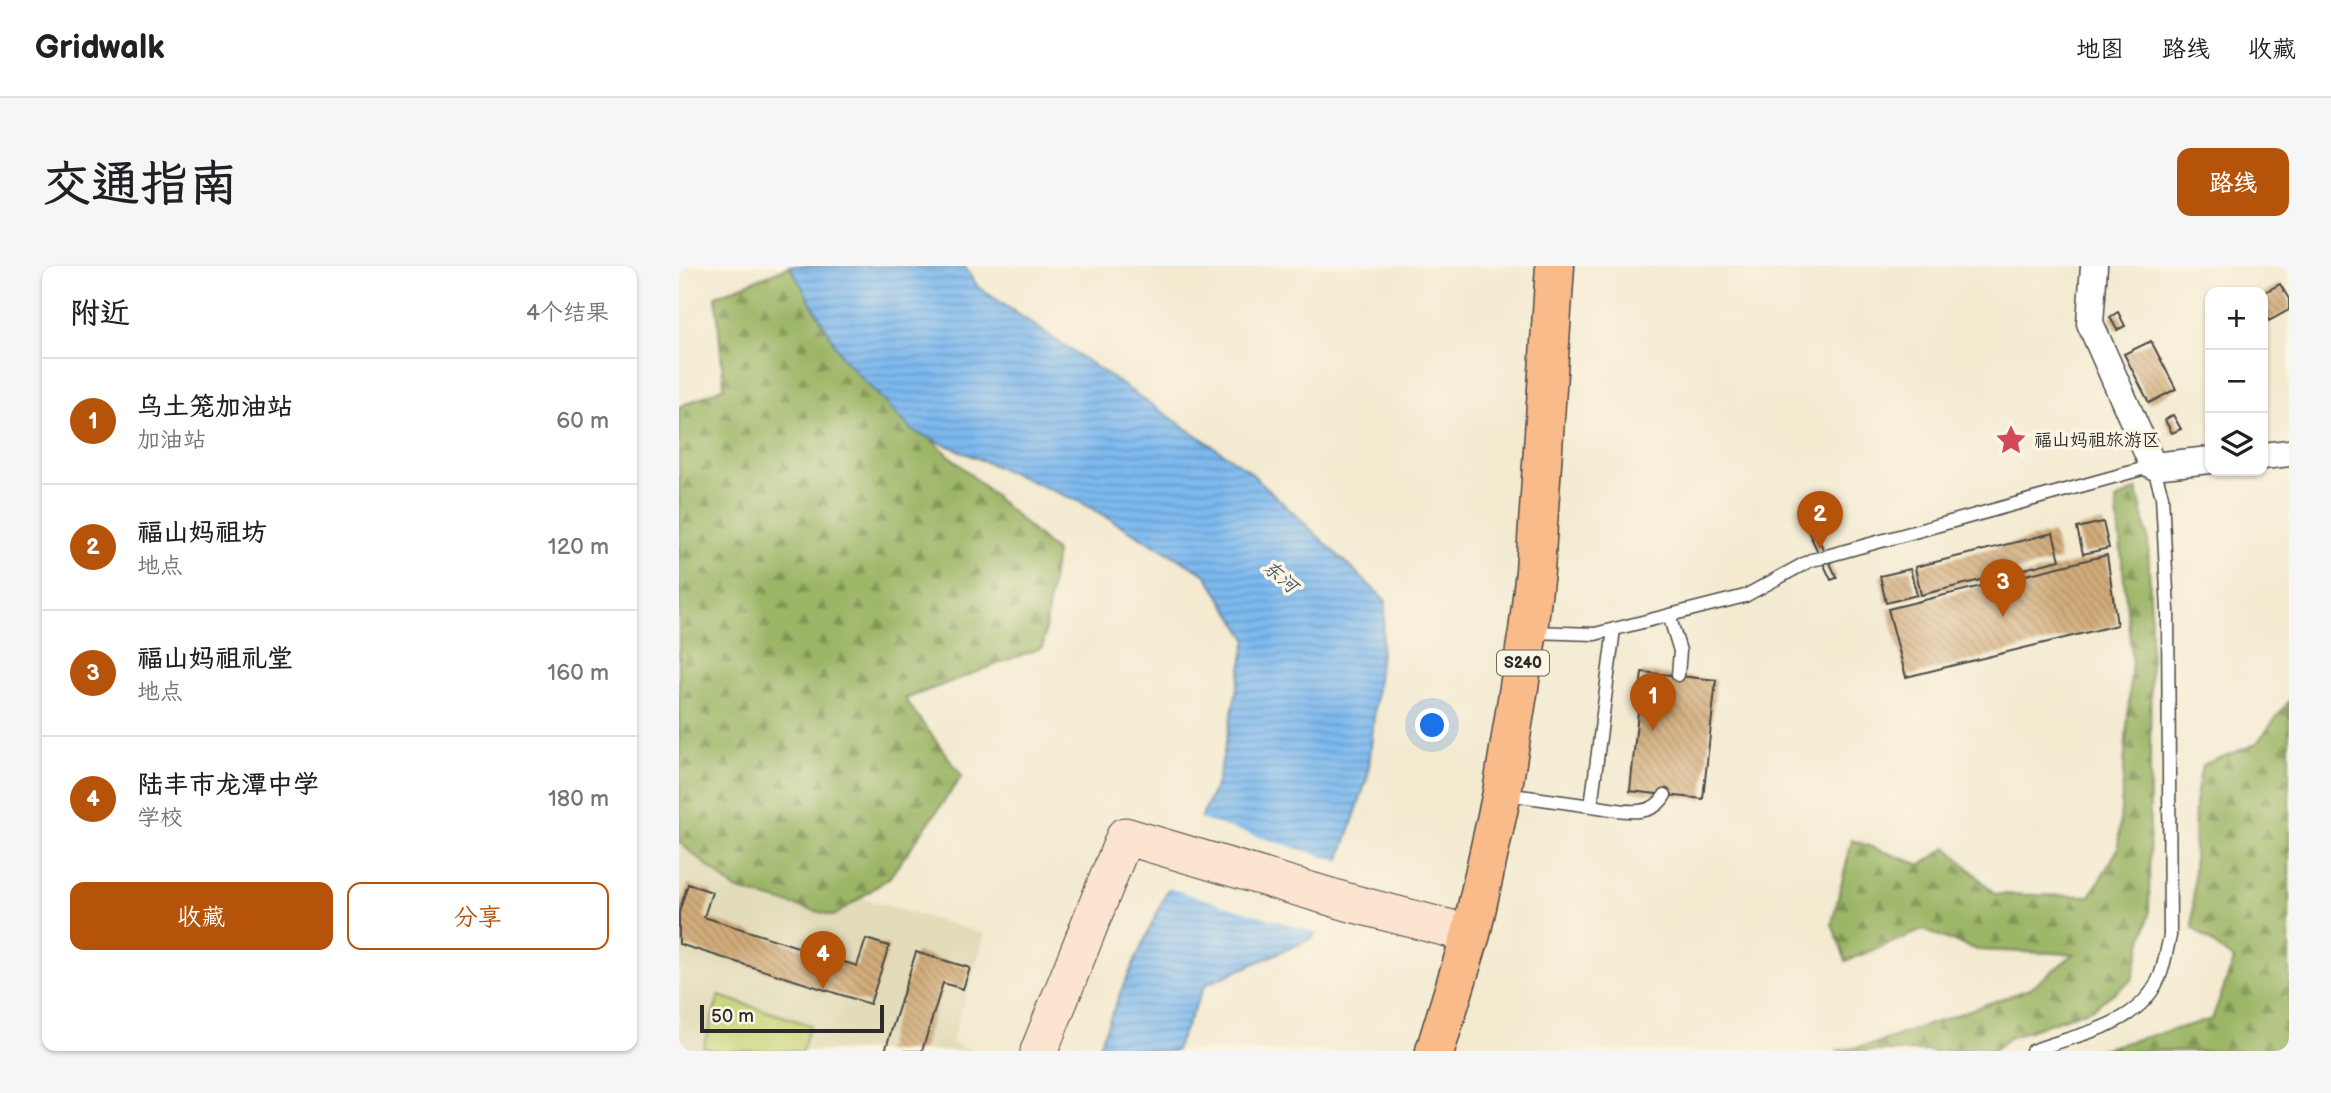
<!DOCTYPE html>
<html lang="zh">
<head>
<meta charset="utf-8">
<style>
  body { margin:0; font-family:"Balsamiq Sans","LXGW WenKai TC",sans-serif; background:#f6f6f6; color:#202124 }
  .controls { position:absolute; right:21px; top:21px; display:grid; overflow:hidden; border-radius:14px; box-shadow:0 2px 5px #0004 }
  .controls button { width:63px; height:63px; display:grid; place-items:center; padding:0; border:0; border-bottom:2px solid #e0e0e0; background:#fff; color:#202124; font:35px sans-serif }
  .scale { position:absolute; left:21px; bottom:18px; width:184px; box-sizing:border-box; padding-left:7px; border:4px solid #2b2b2b; border-top:0; font-size:19px; line-height:24px; white-space:nowrap; color:#2b2b2b; -webkit-text-stroke:5px #fcf5e5; paint-order:stroke }
  .you { position:absolute; left:754px; top:460px; width:24px; height:24px; margin:-18px; border:5px solid #fff; border-radius:50%; background:#1a73e8; box-shadow:0 0 0 10px #1a73e833 }
  .badge { display:grid; place-items:center; width:46px; height:46px; border-radius:50%; background:#b45309; color:#fff; font-size:23px; font-weight:700 }
  .pin { position:absolute; translate:-50% -58px; filter:drop-shadow(0 2px 4px #0008) }
  .pin::after { content:''; position:absolute; top:37px; width:24px; height:21px; background:inherit; clip-path:polygon(0 0,100% 0,50% 100%) }
  .list { margin:0; padding:0; list-style:none }
  h2 { display:flex; justify-content:space-between; align-items:center; height:91px; margin:0; padding:0 28px; font-size:30px }
  h2 small { font-size:23px; font-weight:400; color:#757577 }
  .list li { display:grid; grid-template-columns:46px 1fr auto; gap:21px; align-items:center; box-sizing:border-box; height:126px; padding:0 28px; border-top:2px solid #e0e0e0 }
  .list b { display:block; font-size:26px; white-space:nowrap }
  .list p { margin:0; font-size:23px; white-space:nowrap; color:#757577 }
  .list em { font-size:23px; font-style:normal; color:#757577 }
  .actions { display:flex; gap:14px; padding:21px 28px }
  .actions a { flex:1; padding:16px 0; border:2px solid #b45309; border-radius:14px; text-align:center; font-size:24px; color:#b45309 }
  .actions .main { background:#b45309; color:#fff }
  .icon { flex:none; width:38px; height:38px; fill:none; stroke:currentColor; stroke-width:2; stroke-linecap:round; stroke-linejoin:round }
  .map { position:relative; flex:none; width:1610px; height:785px; overflow:hidden; border-radius:14px }
  header { display:flex; align-items:center; gap:42px; box-sizing:border-box; height:98px; padding:0 35px; background:#fff; border-bottom:2px solid #e0e0e0 }
  header strong { font-size:33px }
  nav { display:flex; gap:38px; margin-inline-start:auto; font-size:24px }
  .intro { display:flex; align-items:center; justify-content:space-between; box-sizing:border-box; height:168px; padding:0 42px }
  h1 { margin:0; font-size:49px }
  .button { padding:18px 32px; border-radius:14px; background:#b45309; color:#fff; font-size:24px; font-weight:700 }
  main { display:flex; gap:42px; padding:0 42px }
  aside { flex:1; background:#fff; border-radius:14px; box-shadow:0 2px 5px #0004 }
  .map>svg:first-child { display:block }
</style>
</head>
<body>
<header>
<strong>Gridwalk</strong>
<nav><a>地图</a><a>路线</a><a>收藏</a></nav>
</header>
<div class="intro"><h1>交通指南</h1><a class="button">路线</a></div>
<main>
<aside>
<h2>附近<small>4个结果</small></h2>
<ul class="list">
<li><span class="badge">1</span><div><b>乌土笼加油站</b><p>加油站</p></div><em>60 m</em></li>
<li><span class="badge">2</span><div><b>福山妈祖坊</b><p>地点</p></div><em>120 m</em></li>
<li><span class="badge">3</span><div><b>福山妈祖礼堂</b><p>地点</p></div><em>160 m</em></li>
<li><span class="badge">4</span><div><b>陆丰市龙潭中学</b><p>学校</p></div><em>180 m</em></li>
</ul>
<div class="actions"><a class="main">收藏</a><a>分享</a></div>
</aside>
<div class="map">
<svg width="1610" height="785" viewBox="0 0 1610 785">
  <defs>
    <pattern id="forest-firs" width="22" height="20" patternUnits="userSpaceOnUse" patternTransform="scale(1.75)"><rect width="22" height="20" fill="#9cb566"/><path d="M5 1l3.5 6h-7zM16 11l3.5 6h-7z" fill="#7f9354"/></pattern>
    <pattern id="water-rules" width="6" height="5" patternUnits="userSpaceOnUse" patternTransform="scale(1.75)"><rect width="6" height="5" fill="#7db9ef"/><path d="M0 2.5h6" fill="none" stroke="#6797c2"/></pattern>
    <pattern id="building-back-hatch" width="6" height="6" patternUnits="userSpaceOnUse" patternTransform="scale(1.75)"><rect width="6" height="6" fill="#d2ac7a"/><path d="M-1 5l2 2M0 0l6 6M5-1l2 2" fill="none" stroke="#ab8c64"/></pattern>
  </defs>
  <rect width="100%" height="100%" fill="#fcf5e5"/>
  <filter id="ink" filterUnits="userSpaceOnUse"><feTurbulence type="fractalNoise" baseFrequency=".0143" numOctaves="2"/><feDisplacementMap in="SourceGraphic" scale="14" xChannelSelector="R" yChannelSelector="G"/><feConvolveMatrix kernelMatrix="1 2 1 2 8 2 1 2 1" color-interpolation-filters="sRGB"/></filter>
  <filter id="wash" filterUnits="userSpaceOnUse"><feTurbulence type="fractalNoise" baseFrequency=".00686" numOctaves="4" result="noise"/><feDisplacementMap in="SourceGraphic" scale="28" xChannelSelector="R" yChannelSelector="G"/><feGaussianBlur stdDeviation="1.57" result="paint"/><feColorMatrix in="noise" values="0 0 0 0 0 0 0 0 0 0 0 0 0 0 0 0 0 1.4 0 .05"/><feComposite in="paint" operator="in"/></filter>
  <g filter="url(#wash)">
    <rect width="100%" height="100%" fill="#f3ead0"/>
    <path fill="#e2dcba" d="M0 564 12 583 306 668 272 777 295 785H0Z"/>
    <path fill="#c5d375" stroke="#787f50" stroke-width="2" d="M40 730 131 759 123 785H38L24 781Z"/>
    <path fill="url(#forest-firs)" stroke="#647048" stroke-width="2" d="M111 0 165 94 377 286 364 381 226 433 283 510 210 612 155 650 56 623 0 576V141L45 121 37 30Z
      M1458 223 1469 273 1472 354 1470 648 1453 714 1414 742 1330 772 1314 785H1156L1195 778 1350 723 1395 688 1298 684 1244 664 1167 695 1153 658 1173 574 1242 599 1268 581 1316 628 1411 630 1439 583 1453 394 1437 234Z
      M1610 435V785H1415L1533 753 1555 694 1514 662 1516 537 1523 499 1577 478Z"/>
    <path fill="url(#water-rules)" stroke="#54728d" stroke-width="2" d="M111 0H285L299 21 569 204 707 335 689 510 634 672 526 719 496 785H418L442 725 539 515 568 373 527 309 403 237 234 165 165 94Z"/>
    <path fill="#f3ead0" d="M518 552 663 596 639 667 486 621Z"/>
    <g id="blocks">
      <path fill="url(#building-back-hatch)" d="M1601 18 1610 33V44L1590 55 1584 44V27Z
        M1439 46 1446 60 1438 64 1431 51Z
        M1472 75 1497 123 1470 137 1445 88Z
        M1494 149 1502 163 1493 167 1486 154Z
        M1129 251 1158 312 1152 314 1124 254Z
        M1424 256 1430 282 1404 288 1398 262Z
        M1374 267 1381 294 1242 329 1236 301Z
        M1428 289 1438 359 1227 411 1209 343Z
        M1231 303 1238 329 1207 337 1201 310Z
        M963 406 1037 414 1024 533 951 525Z
        M9 618 33 626 25 651 178 700 187 673 210 680 191 738 0 678V646Z
        M237 686 291 702 284 723 264 717 243 785H206Z"/>
    </g>
  </g>
  <g filter="url(#ink)">
    <use href="#blocks" fill-opacity="0" stroke="#494844" stroke-width="2"/>
    <g fill="none" stroke-linecap="round" stroke-linejoin="round">
      <defs>
        <path id="lane" d="M1148 290 1474 200 1483 230 1489 344 1491 670C1488 682 1486 695 1482 707 1463 761 1399 767 1353 785
          M990 349 1001 385 999 409
          M853 366 916 368 1066 330 1132 294 1142 292
          M827 528 912 540 935 363
          M912 540C937 543 972 555 986 529"/>
        <path id="street" d="M1415 0 1411 57 1474 200 1531 194
          M1584 190 1610 187"/>
        <path id="secondary" d="M360 785 446 570 672 637 792 668"/>
        <path id="primary" d="M756 785 792 668 823 527 849 365 856 305 876 0"/>
      </defs>
      <use href="#lane" stroke="#494844" stroke-width="15"/>
      <use href="#street" stroke="#494844" stroke-width="29"/>
      <use href="#secondary" stroke="#494844" stroke-width="39"/>
      <use href="#primary" stroke="#494844" stroke-width="41"/>
      <use href="#lane" stroke="#fff" stroke-width="12"/>
      <use href="#street" stroke="#fff" stroke-width="26"/>
      <use href="#secondary" stroke="#fde4d1" stroke-width="37"/>
      <use href="#primary" stroke="#fabb8b" stroke-width="38"/>
    </g>
  </g>
  <defs>
    <symbol id="sight-bare" viewBox="-9 -9 18 18"><path d="M0-6L1.8-2.2L6-1.7L2.9 1.2L3.7 5.4L0 3.3L-3.7 5.4L-2.9 1.2L-6-1.7L-1.8-2.2Z" fill="#d1495b" stroke="#fcf5e5" stroke-width="2.5" paint-order="stroke"/></symbol>
  </defs>
  <g fill-rule="evenodd">
    <use href="#sight-bare" x="1310" y="152" width="44" height="44"/>
  </g>
  <g text-anchor="middle" dominant-baseline="central" stroke-width="7" stroke-linejoin="round" paint-order="stroke">
    <rect fill="#fcf5e5" stroke="#6a6863" stroke-width="2" x="818" y="384.5" width="52" height="25" rx="5"/>
    <g font-size="16" font-weight="bold" fill="#2b2b2b">
      <text x="844" y="397">S240</text>
    </g>
    <g font-size="18" fill="#2b2b2b" stroke="#fcf5e5" text-anchor="start">
      <text x="1355" y="174">福山妈祖旅游区</text>
    </g>
    <g font-size="19" font-style="italic" fill="#445666" stroke="#fcf5e5">
      <text transform="translate(601 311) rotate(41)">东河</text>
    </g>
  </g>
</svg>
<div class="controls">
<button>+</button>
<button>−</button>
<button><svg class="icon" aria-label="layers" viewBox="0 0 24 24"><path d="M12 4l9 5-9 5-9-5zM3 14l9 5 9-5"/></svg></button>
</div>
<div class="scale">50 m</div>
<div class="you"></div>
<div class="pin badge" style="left:974px;top:465px">1</div>
<div class="pin badge" style="left:1141px;top:283px">2</div>
<div class="pin badge" style="left:1324px;top:351px">3</div>
<div class="pin badge" style="left:144px;top:723px">4</div>
</div>
</main>
</body>
</html>
